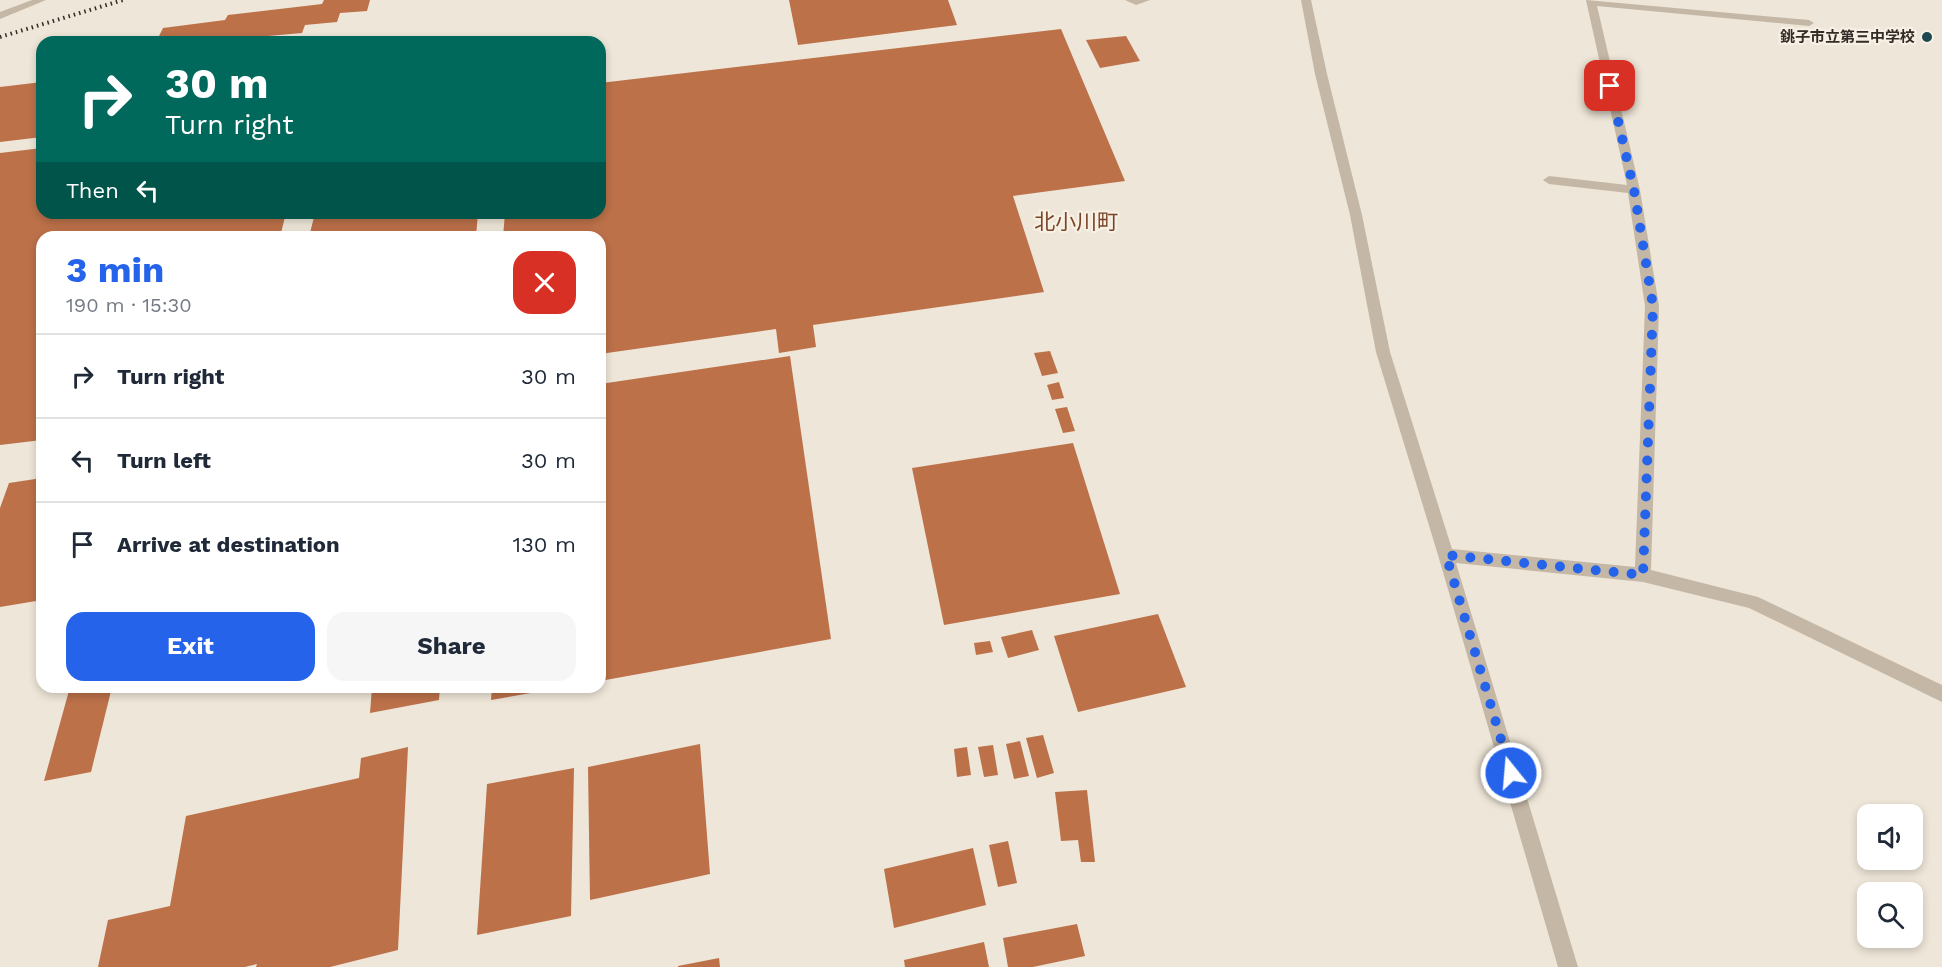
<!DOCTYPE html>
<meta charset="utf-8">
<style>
:root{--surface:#fff;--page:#f6f6f7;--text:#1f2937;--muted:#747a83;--line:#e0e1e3;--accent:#2563eb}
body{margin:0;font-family:"Work Sans","Noto Sans JP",sans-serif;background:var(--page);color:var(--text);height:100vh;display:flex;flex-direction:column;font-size:22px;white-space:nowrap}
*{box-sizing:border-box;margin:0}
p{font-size:20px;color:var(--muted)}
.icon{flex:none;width:33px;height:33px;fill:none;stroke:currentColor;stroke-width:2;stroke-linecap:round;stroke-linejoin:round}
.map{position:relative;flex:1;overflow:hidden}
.details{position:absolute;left:36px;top:231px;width:570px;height:462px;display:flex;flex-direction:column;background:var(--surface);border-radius:18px;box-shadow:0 3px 9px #0003}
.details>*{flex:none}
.guide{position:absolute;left:36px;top:36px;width:570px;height:183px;border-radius:18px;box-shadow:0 3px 9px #0003;background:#00695c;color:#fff;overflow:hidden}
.fabs{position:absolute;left:1857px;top:804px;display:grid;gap:12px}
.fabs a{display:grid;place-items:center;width:66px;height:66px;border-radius:12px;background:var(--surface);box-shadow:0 3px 9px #0003;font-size:30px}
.pin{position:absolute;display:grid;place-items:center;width:51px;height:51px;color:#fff;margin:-26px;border-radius:12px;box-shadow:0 3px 9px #0006}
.me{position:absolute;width:66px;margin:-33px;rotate:343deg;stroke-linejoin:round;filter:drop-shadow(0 0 4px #0008)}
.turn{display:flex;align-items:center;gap:21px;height:126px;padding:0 30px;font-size:27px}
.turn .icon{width:78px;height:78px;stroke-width:2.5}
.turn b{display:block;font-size:42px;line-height:51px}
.then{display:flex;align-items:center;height:57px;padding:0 30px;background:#0003;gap:12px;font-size:22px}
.round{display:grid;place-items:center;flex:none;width:63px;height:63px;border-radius:18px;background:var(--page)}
.summary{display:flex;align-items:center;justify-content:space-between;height:102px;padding:0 30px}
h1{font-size:36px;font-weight:700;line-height:45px;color:var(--accent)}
.button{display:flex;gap:12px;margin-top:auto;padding:12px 30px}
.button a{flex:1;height:69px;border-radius:18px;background:var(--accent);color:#fff;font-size:24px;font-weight:700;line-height:69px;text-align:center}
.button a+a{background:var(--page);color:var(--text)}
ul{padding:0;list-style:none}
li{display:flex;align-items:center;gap:18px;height:84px;padding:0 30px;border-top:2px solid var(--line)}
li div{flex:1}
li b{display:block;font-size:22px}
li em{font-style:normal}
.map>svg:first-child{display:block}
</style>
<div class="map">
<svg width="1942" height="967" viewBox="0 0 1942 967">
<rect width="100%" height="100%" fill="#eee6d8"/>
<g fill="#bc7149">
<polygon points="324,0 370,0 367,11 340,13 337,22 305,25 302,33 202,42 156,42 163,28 225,20 228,15 322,4"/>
<polygon points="789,0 948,0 957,25 798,45"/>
<polygon points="1061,29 1125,181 1013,196 1044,292 813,325 816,347 779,353 776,329 600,354 600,237 503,237 505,213 600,213 600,83"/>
<polygon points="1126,36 1140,61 1100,68 1086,40"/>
<polygon points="42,82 42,137 0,142 0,87"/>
<polygon points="42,148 42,213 286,213 280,237 42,237 42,440 0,445 0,153"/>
<polygon points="315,213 478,213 476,237 309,237"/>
<polygon points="1050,351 1058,373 1042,376 1034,353"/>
<polygon points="790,356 831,639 600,681 600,384"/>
<polygon points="1059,382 1064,398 1052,400 1047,385"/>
<polygon points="1067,407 1075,431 1063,433 1055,409"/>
<polygon points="1073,443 1120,594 944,625 912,468"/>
<polygon points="42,478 42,600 0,607 0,508 9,483"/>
<polygon points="1158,614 1186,687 1078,712 1054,636"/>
<polygon points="1032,630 1039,650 1008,658 1001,637"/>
<polygon points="990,641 993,652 976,655 974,643"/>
<polygon points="70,687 112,687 91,772 44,781"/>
<polygon points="372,687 440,687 439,700 370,713"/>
<polygon points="492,687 559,687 559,688 491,700"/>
<polygon points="1043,735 1054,773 1037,778 1026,738"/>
<polygon points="1020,741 1029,776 1014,779 1006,744"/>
<polygon points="700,744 710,874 590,900 588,767"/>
<polygon points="993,745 998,775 984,777 978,747"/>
<polygon points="408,747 398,950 330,967 256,967 257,964 245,967 98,967 108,920 170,906 186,816 359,778 361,758"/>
<polygon points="967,747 971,775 957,777 954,749"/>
<polygon points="574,768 571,916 477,935 487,784"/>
<polygon points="1087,790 1095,862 1081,862 1078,840 1061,841 1055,792"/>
<polygon points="1008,841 1017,883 998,887 989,845"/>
<polygon points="973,848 986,905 894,928 884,869"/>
<polygon points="1077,924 1085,956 1033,967 1008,967 1003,938"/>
<polygon points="984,942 989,967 905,967 904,960"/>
<polygon points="719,958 720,967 678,967 678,966"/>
</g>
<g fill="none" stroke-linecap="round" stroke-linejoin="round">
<g fill="#c5b7a5" fill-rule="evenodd">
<polygon points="32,0 46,0 0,19 0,12"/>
<polygon points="1125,0 1150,0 1136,5"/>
<polygon points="1301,0 1311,0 1327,74 1362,215 1390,352 1452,549 1635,567 1645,306 1628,193 1549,184 1543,180 1549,176 1627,185 1586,0 1809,20 1814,23 1809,26 1597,6 1640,190 1659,306 1651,570 1758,597 1942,685 1942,702 1749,608 1643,582 1456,563 1578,967 1558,967 1438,555 1376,352 1350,215 1315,74"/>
</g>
<polyline stroke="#322b26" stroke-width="4" stroke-dasharray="1.5 4" stroke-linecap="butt" points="0,37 123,0"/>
</g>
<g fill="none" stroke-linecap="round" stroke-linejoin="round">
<polyline stroke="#2563eb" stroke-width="10" stroke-dasharray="0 18" points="1511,773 1446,555 1643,575 1653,306 1634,190 1610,86"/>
</g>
<circle fill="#1f474f" stroke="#f7f0e4" stroke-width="2" cx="1927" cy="37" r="6"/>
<g text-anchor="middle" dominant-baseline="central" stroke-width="4.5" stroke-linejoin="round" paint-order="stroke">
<g font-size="15" font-weight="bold" fill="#322b26" stroke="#f7f0e4" text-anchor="end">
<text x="1915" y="37">銚子市立第三中学校</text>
</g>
<g font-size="21" fill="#7a4326" stroke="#f7f0e4">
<text x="1076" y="221">北小川町</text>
</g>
</g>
</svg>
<div class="fabs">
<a><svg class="icon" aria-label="sound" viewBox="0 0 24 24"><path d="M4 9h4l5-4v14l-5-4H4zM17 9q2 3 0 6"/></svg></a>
<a><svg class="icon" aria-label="search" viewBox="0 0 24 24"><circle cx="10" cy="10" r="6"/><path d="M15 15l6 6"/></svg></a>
</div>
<div class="pin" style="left:1610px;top:86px;background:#d93025"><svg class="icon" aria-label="arrive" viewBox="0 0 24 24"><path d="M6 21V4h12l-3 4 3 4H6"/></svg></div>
<svg class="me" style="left:1511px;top:773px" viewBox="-20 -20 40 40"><circle r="17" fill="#2563eb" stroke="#fff" stroke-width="3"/><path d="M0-11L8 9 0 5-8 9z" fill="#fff"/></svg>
<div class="guide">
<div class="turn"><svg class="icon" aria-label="right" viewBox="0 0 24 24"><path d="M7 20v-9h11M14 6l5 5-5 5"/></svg><div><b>30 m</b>Turn right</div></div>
<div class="then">Then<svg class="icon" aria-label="left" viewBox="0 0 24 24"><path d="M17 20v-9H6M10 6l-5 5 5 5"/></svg></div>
</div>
<section class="details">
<div class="summary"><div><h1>3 min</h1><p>190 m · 15:30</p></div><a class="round" style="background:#d93025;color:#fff"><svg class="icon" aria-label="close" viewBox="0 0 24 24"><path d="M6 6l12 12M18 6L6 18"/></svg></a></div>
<ul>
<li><svg class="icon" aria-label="right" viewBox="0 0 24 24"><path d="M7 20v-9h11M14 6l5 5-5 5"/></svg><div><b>Turn right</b></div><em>30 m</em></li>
<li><svg class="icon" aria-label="left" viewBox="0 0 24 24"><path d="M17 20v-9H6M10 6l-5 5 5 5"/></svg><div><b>Turn left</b></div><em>30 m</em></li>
<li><svg class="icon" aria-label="arrive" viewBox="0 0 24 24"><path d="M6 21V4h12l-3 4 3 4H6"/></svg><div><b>Arrive at destination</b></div><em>130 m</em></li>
</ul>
<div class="button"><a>Exit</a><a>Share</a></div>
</section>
</div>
